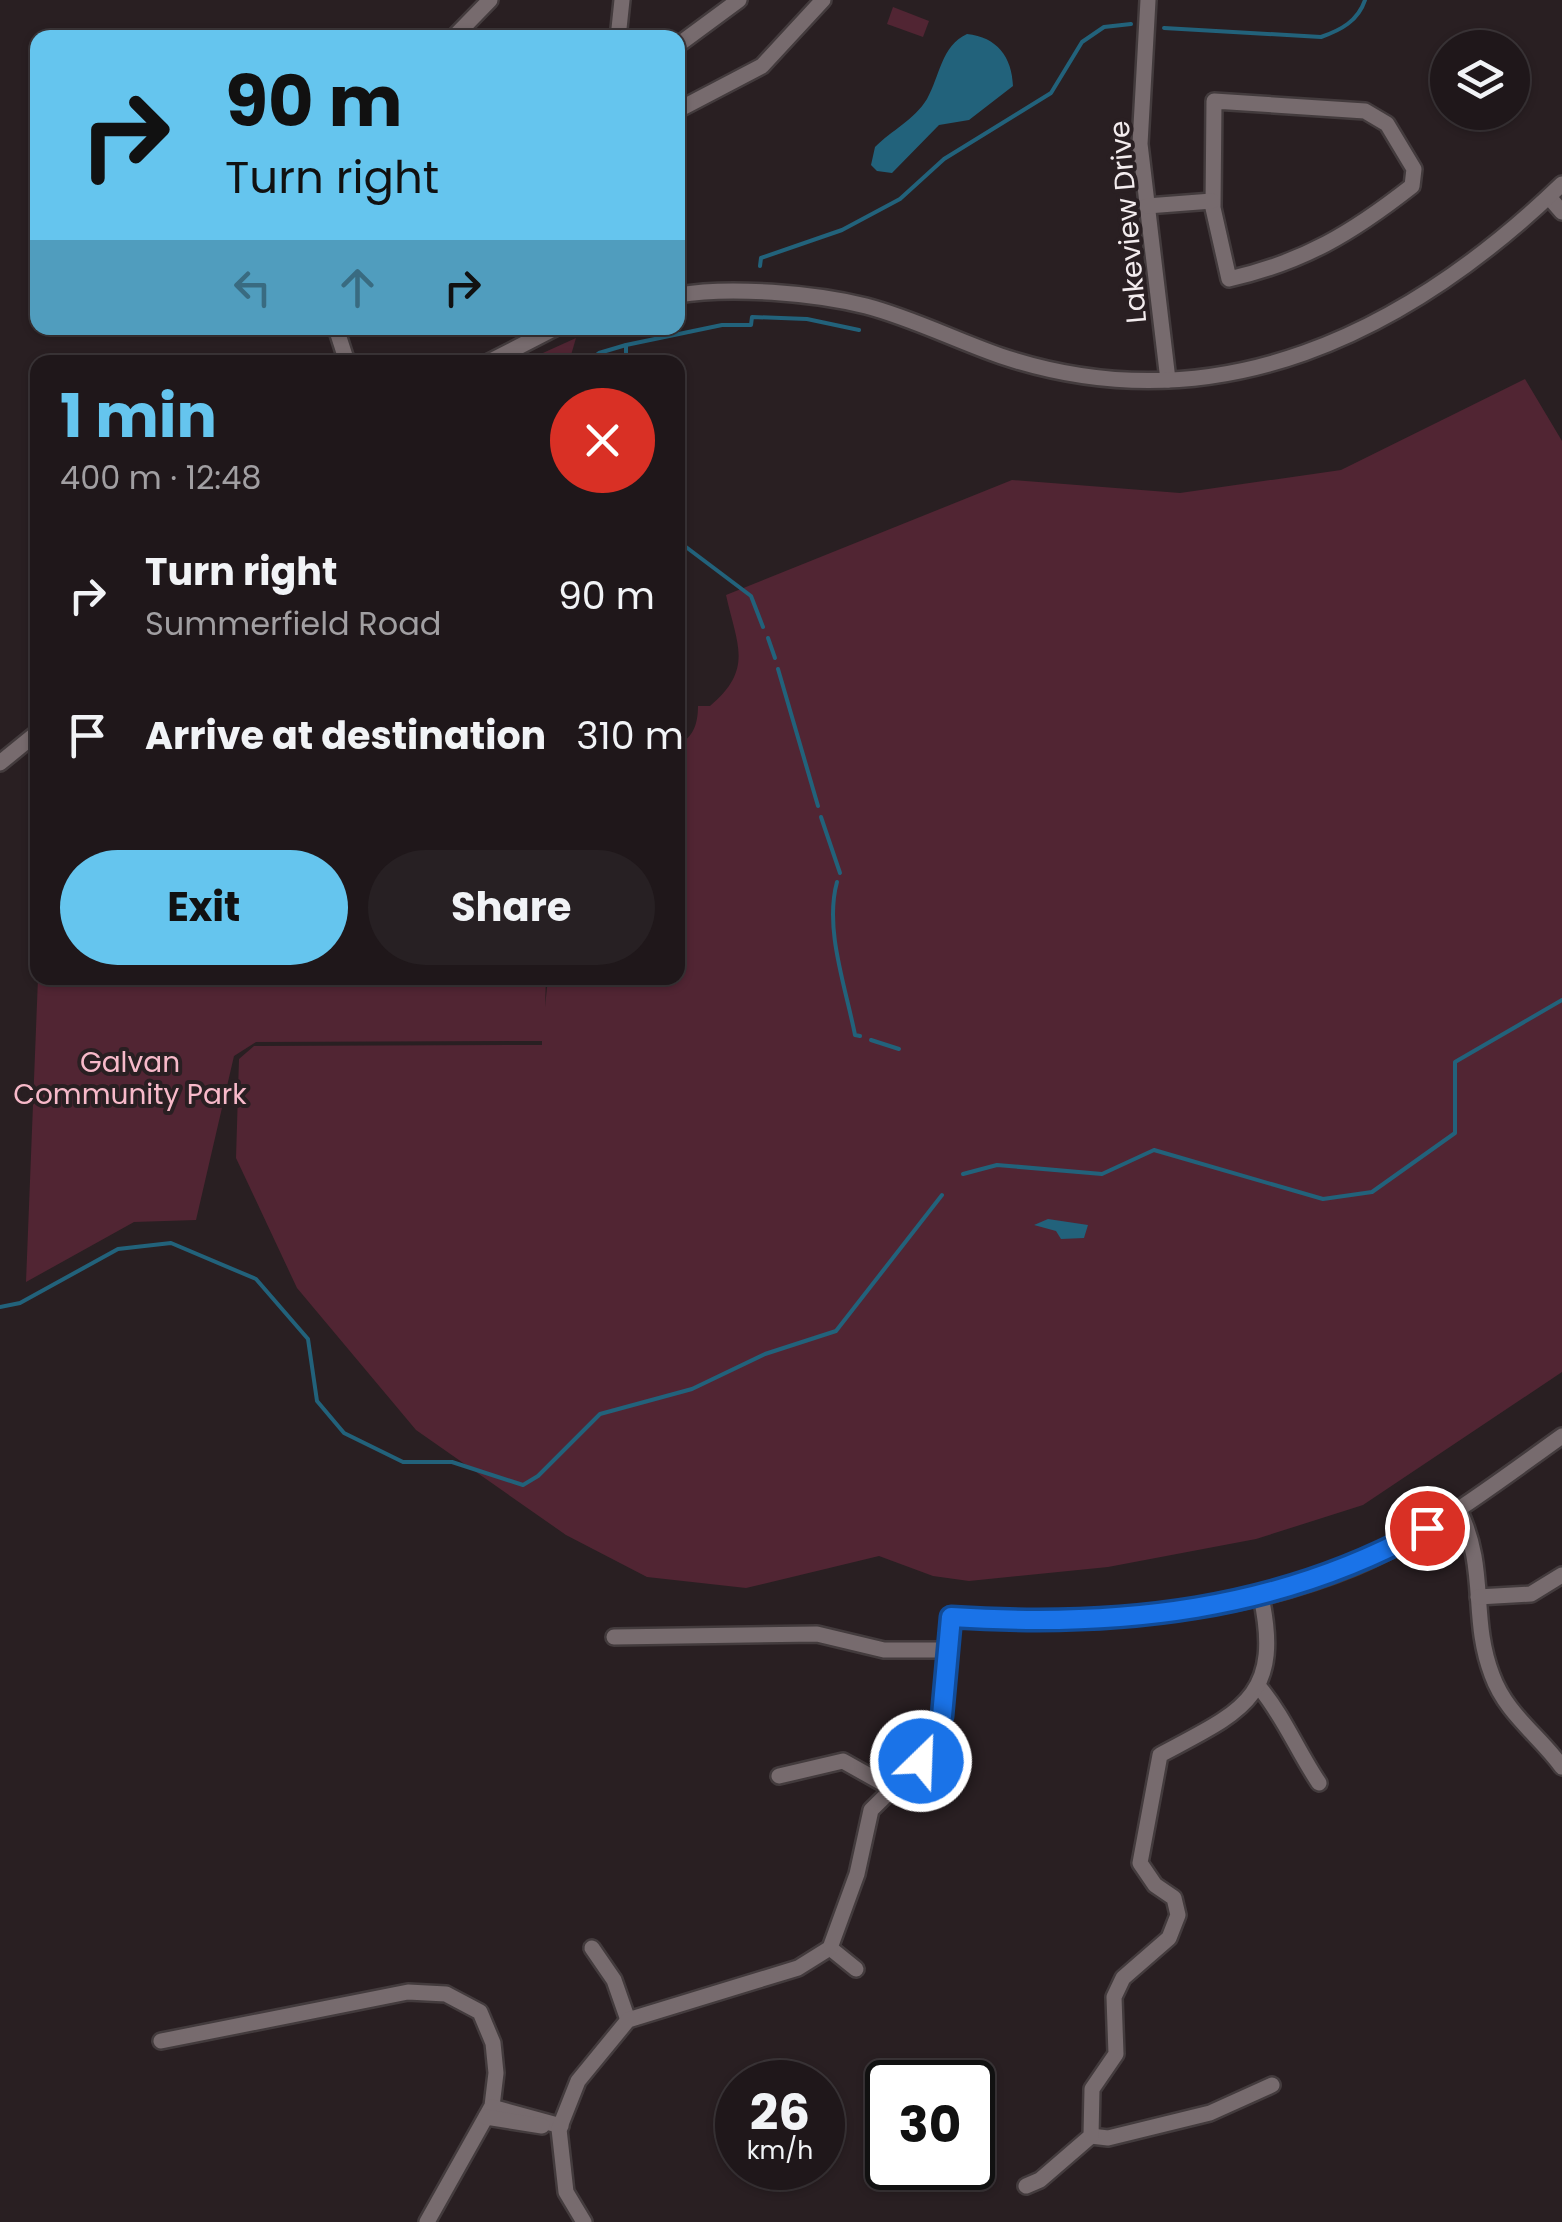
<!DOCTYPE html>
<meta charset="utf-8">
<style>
:root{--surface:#1f171a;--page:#272023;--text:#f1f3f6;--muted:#a19fa2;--line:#3c3639;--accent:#65c5ee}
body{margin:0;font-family:Poppins,sans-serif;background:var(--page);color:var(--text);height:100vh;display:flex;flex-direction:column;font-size:38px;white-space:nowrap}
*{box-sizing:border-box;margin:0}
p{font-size:32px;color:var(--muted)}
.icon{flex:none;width:55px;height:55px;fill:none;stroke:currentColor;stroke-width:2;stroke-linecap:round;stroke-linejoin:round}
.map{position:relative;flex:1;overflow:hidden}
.panel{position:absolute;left:30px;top:355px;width:655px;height:630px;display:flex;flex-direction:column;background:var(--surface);border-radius:20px;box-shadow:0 2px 8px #0004,0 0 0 2px var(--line)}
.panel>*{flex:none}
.guide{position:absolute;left:30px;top:30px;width:655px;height:305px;border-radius:20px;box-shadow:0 2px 8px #0004,0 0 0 2px var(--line);background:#65c5ee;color:#111;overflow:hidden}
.controls{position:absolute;left:1430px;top:30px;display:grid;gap:20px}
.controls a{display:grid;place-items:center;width:100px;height:100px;border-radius:50%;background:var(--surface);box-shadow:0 2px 8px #0004,0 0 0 2px var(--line);font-size:50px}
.speed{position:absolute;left:715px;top:2060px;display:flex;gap:20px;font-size:50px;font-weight:700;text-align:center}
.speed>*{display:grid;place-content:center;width:130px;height:130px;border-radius:50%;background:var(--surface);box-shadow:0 2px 8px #0004,0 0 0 2px var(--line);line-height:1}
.speed small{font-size:25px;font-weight:400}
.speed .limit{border:5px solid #111;border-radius:15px;background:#fff;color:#111}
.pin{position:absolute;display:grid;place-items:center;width:85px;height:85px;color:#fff;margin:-42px;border:5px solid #fff;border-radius:50%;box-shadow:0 2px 10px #0007}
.me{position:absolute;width:110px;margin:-55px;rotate:24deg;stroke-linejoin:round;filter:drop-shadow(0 0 8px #0008)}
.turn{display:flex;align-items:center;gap:35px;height:210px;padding:0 30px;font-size:45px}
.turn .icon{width:130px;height:130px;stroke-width:2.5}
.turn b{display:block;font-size:70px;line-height:85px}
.lanes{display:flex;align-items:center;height:95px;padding:0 30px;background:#0003;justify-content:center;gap:50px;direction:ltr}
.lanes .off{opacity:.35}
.round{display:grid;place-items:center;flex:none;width:105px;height:105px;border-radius:52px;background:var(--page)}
.headline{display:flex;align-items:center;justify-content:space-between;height:170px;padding:0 30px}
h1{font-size:60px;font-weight:700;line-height:75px;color:var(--accent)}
.button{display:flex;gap:20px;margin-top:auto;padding:20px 30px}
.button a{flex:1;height:115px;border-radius:60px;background:var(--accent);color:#111;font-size:40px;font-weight:700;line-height:115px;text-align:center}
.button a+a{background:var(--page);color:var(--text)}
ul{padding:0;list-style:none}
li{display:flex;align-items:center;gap:30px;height:140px;padding:0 30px}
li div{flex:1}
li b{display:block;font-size:38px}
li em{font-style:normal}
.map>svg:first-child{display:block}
</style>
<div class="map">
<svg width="1562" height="2222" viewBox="0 0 1562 2222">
<rect width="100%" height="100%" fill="#291f22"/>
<g fill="#512533">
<polygon points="893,7 929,21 923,37 887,24"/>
<polygon points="576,338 569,362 523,362"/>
<path d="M1525,379L1562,441V1372L1363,1505L1256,1539L1108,1567L969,1581L933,1576L879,1556L746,1588L647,1577L566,1535L416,1430L297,1288L236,1158L239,1059L254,1046L542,1045V1041L256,1042L234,1056L196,1220L134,1222L26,1282L38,978H546L545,1007L548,978H678V744C694,738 698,722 698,706H710C754,669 737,645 726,595L1012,480L1180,493L1341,470Z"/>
</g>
<g fill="#22627b">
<path d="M967,34C997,37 1012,57 1013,86L969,120L939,125L892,173L877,171L871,165L875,147C892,130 914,120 927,99C940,76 941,46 967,34Z"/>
<polygon points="1048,1219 1088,1225 1084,1238 1061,1239 1056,1231 1034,1225"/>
</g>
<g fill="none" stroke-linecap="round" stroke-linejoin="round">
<g stroke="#22627b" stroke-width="4">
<path d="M1164,28L1321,37C1341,30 1358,21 1365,0"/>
<polyline points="760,266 761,258 842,230 900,199 944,159 1051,93 1082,42 1104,27 1131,24"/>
<polyline points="587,362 599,353 626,345"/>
<polyline points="626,362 626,345 722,325 751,325 752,317 807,319 859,330"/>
<polyline points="678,541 751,596 763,627"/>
<polyline points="768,638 775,658"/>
<polyline points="778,669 818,806"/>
<polyline points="821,817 840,873"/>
<path d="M837,882C824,929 846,988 855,1035L860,1036"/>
<polyline points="871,1040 899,1049"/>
<polyline points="963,1174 997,1165 1102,1174 1154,1150 1323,1199 1372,1192 1455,1133 1455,1062 1562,1000"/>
<polyline points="0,1307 20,1303 118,1249 171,1243 256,1279 308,1339 317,1401 344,1433 403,1462 452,1462 523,1485 538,1476 600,1414 692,1389 765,1354 836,1331 942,1195"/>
</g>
<g stroke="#433b3d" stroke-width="20">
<g id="minor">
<polyline points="1148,0 1140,144 1168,380"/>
<polyline points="453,38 490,0"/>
<polyline points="618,38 622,0"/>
<polyline points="678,45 739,0"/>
<path d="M1214,101L1365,111L1387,124L1414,169L1412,186C1352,233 1304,262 1229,279L1213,208Z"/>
<polyline points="678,110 762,66 823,0"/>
<polyline points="1549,197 1562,212"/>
<polyline points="1147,206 1212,201"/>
<path d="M678,295C730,286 814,293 866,306C912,318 955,340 1001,356C1217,428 1407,333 1562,184"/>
<polyline points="336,328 347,362"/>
<polyline points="489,362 555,328"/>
<polyline points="0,763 38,732"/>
<path d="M1459,1510C1488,1569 1470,1618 1492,1675C1506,1714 1539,1735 1562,1767"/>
<polyline points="1478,1597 1531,1594 1562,1575"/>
<polyline points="614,1637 817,1634 884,1650 948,1650"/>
<path d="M1260,1688C1284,1717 1298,1752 1319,1783"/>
<polyline points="779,1776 843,1761 893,1789"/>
<polyline points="592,1948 614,1980 628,2020"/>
<polyline points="830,1948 856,1969"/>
<polyline points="161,2041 408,1992 446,1994 480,2012 493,2043 496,2073 492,2106 427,2222"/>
<polyline points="492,2107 561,2126"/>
<polyline points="486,2117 542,2126"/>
<polyline points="1091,2136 1108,2138 1210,2113 1272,2085"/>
<path d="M1026,2186L1040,2180L1091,2136L1092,2089L1116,2054L1114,1997L1123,1978L1169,1938L1178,1915L1174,1898L1155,1885L1140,1863L1160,1755C1240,1712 1283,1698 1261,1597"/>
<path d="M584,2222L566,2192L559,2129L578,2081L628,2020L798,1968L830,1948L857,1874L871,1810L921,1761L941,1716L951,1617C1087,1626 1228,1619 1356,1566C1431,1534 1496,1483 1562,1436"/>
</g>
</g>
<use href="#minor" stroke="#776b6e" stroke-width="15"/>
</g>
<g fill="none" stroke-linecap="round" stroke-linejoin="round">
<g stroke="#114b97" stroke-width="25">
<path id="route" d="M921,1761L942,1716L951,1617C1118,1628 1279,1611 1427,1528"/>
</g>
<use href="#route" stroke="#1a73e8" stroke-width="18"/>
</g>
<g text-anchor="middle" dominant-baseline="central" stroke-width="8" stroke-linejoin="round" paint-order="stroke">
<g font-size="28" fill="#f3ecee" stroke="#291f22">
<text transform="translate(1128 222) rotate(-95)">Lakeview Drive</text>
</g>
<g font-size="28" fill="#f7b9c9" stroke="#291f22">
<text x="130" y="1062">Galvan<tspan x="130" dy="32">Community Park</tspan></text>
</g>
</g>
</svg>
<div class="controls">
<a><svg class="icon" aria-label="layers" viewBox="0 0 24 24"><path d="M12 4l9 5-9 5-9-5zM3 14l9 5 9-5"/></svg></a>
</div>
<div class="speed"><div>26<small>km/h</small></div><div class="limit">30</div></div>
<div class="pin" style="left:1427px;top:1528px;background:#d93025"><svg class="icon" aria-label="arrive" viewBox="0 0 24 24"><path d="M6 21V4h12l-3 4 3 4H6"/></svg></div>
<svg class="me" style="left:921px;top:1761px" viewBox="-20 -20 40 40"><circle r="17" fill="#1a73e8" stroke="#fff" stroke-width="3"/><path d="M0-11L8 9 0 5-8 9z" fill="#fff"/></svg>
<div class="guide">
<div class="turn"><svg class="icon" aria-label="right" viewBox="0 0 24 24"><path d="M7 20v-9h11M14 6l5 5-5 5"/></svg><div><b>90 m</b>Turn right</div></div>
<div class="lanes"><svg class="icon off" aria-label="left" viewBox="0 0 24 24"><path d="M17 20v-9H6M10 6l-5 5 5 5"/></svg><svg class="icon off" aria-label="ahead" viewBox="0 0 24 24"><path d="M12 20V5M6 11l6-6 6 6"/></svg><svg class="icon" aria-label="right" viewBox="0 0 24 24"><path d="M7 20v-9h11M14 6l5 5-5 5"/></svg></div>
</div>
<section class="panel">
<div class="headline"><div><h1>1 min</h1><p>400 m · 12:48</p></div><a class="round" style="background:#d93025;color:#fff"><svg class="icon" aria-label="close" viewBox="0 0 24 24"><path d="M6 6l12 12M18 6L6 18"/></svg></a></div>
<ul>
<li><svg class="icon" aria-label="right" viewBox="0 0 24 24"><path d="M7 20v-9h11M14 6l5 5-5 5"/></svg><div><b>Turn right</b><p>Summerfield Road</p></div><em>90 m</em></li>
<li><svg class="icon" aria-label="arrive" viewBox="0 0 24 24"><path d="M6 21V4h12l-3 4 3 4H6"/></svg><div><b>Arrive at destination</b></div><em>310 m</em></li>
</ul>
<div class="button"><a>Exit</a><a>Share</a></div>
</section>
</div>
